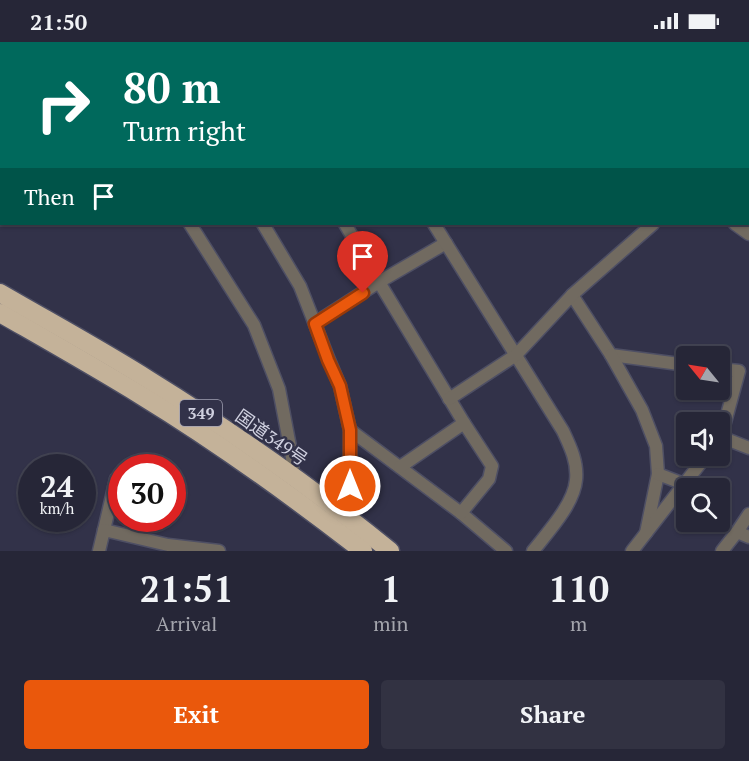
<!DOCTYPE html>
<meta charset="utf-8">
<style>
:root{--surface:#262637;--page:#323242;--text:#f1f3f6;--muted:#a4a5ad;--line:#424352;--accent:#ea580c}
body{margin:0;font-family:"PT Serif","Noto Sans JP",serif;background:var(--page);color:var(--text);height:100vh;display:flex;flex-direction:column;font-size:22px;white-space:nowrap}
*{box-sizing:border-box;margin:0}
p{font-size:20px;color:var(--muted)}
.icon{flex:none;width:33px;height:33px;fill:none;stroke:currentColor;stroke-width:2;stroke-linecap:round;stroke-linejoin:round}
.map{position:relative;height:509px;overflow:hidden}
.drawer{display:flex;flex-direction:column;background:var(--surface);flex:1}
.drawer>*{flex:none}
.hud{position:absolute;left:0px;top:0px;width:750px;height:183px;box-shadow:0 2px 4px #0004,0 0 0 2px var(--line);background:#00695c;color:#fff;overflow:hidden}
.needle{width:39px;rotate:300deg}
.tools{position:absolute;left:676px;top:304px;display:grid;gap:12px}
.tools a{display:grid;place-items:center;width:54px;height:54px;border-radius:6px;background:var(--surface);box-shadow:0 2px 4px #0004,0 0 0 2px var(--line);font-size:30px}
.speed{position:absolute;left:18px;top:412px;display:flex;gap:12px;font-size:30px;font-weight:700;text-align:center}
.speed>*{display:grid;place-content:center;width:78px;height:78px;border-radius:50%;background:var(--surface);box-shadow:0 2px 4px #0004,0 0 0 2px var(--line);line-height:1}
.speed small{font-size:15px;font-weight:400}
.speed .limit{border:9px solid #d22;background:#fff;color:#111}
.pin{position:absolute;display:grid;place-items:center;width:51px;height:51px;color:#fff;margin:-62px -26px;border-radius:50% 50% 50% 0;rotate:-45deg;box-shadow:0 0 6px #0007}
.pin .icon{rotate:45deg}
.me{position:absolute;width:66px;margin:-33px;rotate:0deg;stroke-linejoin:round;filter:drop-shadow(0 0 4px #0008)}
.turn{display:flex;align-items:center;gap:21px;height:126px;padding:0 24px;font-size:27px}
.turn .icon{width:78px;height:78px;stroke-width:2.5}
.turn b{display:block;font-size:42px;line-height:51px}
.then{display:flex;align-items:center;height:57px;padding:0 24px;background:#0003;gap:12px;font-size:22px}
.eta{display:flex;justify-content:space-evenly;align-items:center;height:102px;text-align:center}
.eta b{font-size:36px;font-weight:600;line-height:42px}
.cta{display:flex;gap:12px;margin-top:auto;padding:12px 24px}
.cta a{flex:1;height:69px;border-radius:6px;background:var(--accent);color:#fff;font-size:24px;font-weight:600;line-height:69px;text-align:center}
.cta a+a{background:var(--page);color:var(--text)}
.status{display:flex;justify-content:space-between;align-items:center;height:42px;padding:0 30px;background:var(--surface);direction:ltr}
.status svg{height:16px;fill:currentColor}
.map>svg:first-child{display:block}
</style>
<div class="status"><b>21:50</b><svg viewBox="0 0 49 12"><path d="M0 12V9h3v3zM5 12V6h3v6zM10 12V3h3v9zM15 12V0h3v12zM26 1h20v11H26zM47 4h2v5h-2z"/></svg></div>
<div class="map">
<svg width="749" height="509" viewBox="0 0 749 509">
<rect width="100%" height="100%" fill="#323249"/>
<g fill="none" stroke-linecap="round" stroke-linejoin="round">
<g stroke="#4e4f64" stroke-width="15">
<g id="street">
<polyline points="131,0 132,2"/>
<polyline points="204,0 204,2"/>
<polyline points="553,0 554,2"/>
<polyline points="19,2 20,0"/>
<polyline points="0,55 2,50"/>
<polyline points="0,127 2,127"/>
<polyline points="748,146 749,145"/>
<polyline points="190,182 254,283 279,347 292,415 293,435"/>
<polyline points="263,182 300,244 329,318 340,344 350,388 350,463 346,473"/>
<polyline points="345,182 379,240 446,201"/>
<path d="M434,182L563,389C570,404 578,420 576,438C574,462 548,490 533,509"/>
<polyline points="735,182 749,192"/>
<polyline points="572,253 611,313 687,323"/>
<polyline points="315,281 379,240 464,381"/>
<polyline points="611,313 642,368 656,404 658,432 646,491"/>
<polyline points="720,327 739,329 721,395 749,406"/>
<polyline points="449,357 516,313 572,253 653,182"/>
<polyline points="350,388 461,471 506,509"/>
<polyline points="400,425 464,381 492,424 489,437 461,471"/>
<polyline points="658,432 684,442"/>
<polyline points="104,488 116,437"/>
<polyline points="737,490 749,495"/>
<polyline points="99,509 104,488 168,503 219,509"/>
<polyline points="632,509 706,414"/>
<polyline points="722,509 737,490 749,472"/>
</g>
</g>
<g stroke="#4e4f64" stroke-width="21">
<g id="highway">
<path d="M0,251C50,280 100,307 149,338C233,390 314,447 390,509"/>
<path d="M0,271C47,298 95,325 142,354C219,401 292,454 363,509"/>
</g>
</g>
<use href="#street" stroke="#716a60" stroke-width="12"/>
<use href="#highway" stroke="#c4b299" stroke-width="18"/>
</g>
<g fill="none" stroke-linecap="round" stroke-linejoin="round">
<g stroke="#983908" stroke-width="15">
<polyline id="route" points="350,444 350,388 340,344 328,318 315,282 363,251"/>
</g>
<use href="#route" stroke="#ea580c" stroke-width="10"/>
</g>
<g text-anchor="middle" dominant-baseline="central" stroke-width="5" stroke-linejoin="round" paint-order="stroke">
<rect fill="#323249" stroke="#a1a1b3" stroke-width="1.5" x="180" y="358" width="42" height="26" rx="4.5"/>
<g font-size="16" font-weight="bold" fill="#d0d1e0">
<text x="201" y="371">349</text>
</g>
<g font-size="18" fill="#d0d1e0" stroke="#323249">
<text transform="translate(272 395) rotate(35)">国道349号</text>
</g>
</g>
</svg>
<div class="tools">
<a><svg class="needle" viewBox="-14 -14 28 28"><path d="M0-13l5 13h-10z" fill="#e53935"/><path d="M0 13l5-13h-10z" fill="#a4a5ad"/></svg></a>
<a><svg class="icon" aria-label="sound" viewBox="0 0 24 24"><path d="M4 9h4l5-4v14l-5-4H4zM17 9q2 3 0 6"/></svg></a>
<a><svg class="icon" aria-label="search" viewBox="0 0 24 24"><circle cx="10" cy="10" r="6"/><path d="M15 15l6 6"/></svg></a>
</div>
<div class="speed"><div>24<small>km/h</small></div><div class="limit">30</div></div>
<div class="pin" style="left:363px;top:251px;background:#d93025"><svg class="icon" aria-label="arrive" viewBox="0 0 24 24"><path d="M6 21V4h12l-3 4 3 4H6"/></svg></div>
<svg class="me" style="left:350px;top:444px" viewBox="-20 -20 40 40"><circle r="17" fill="#ea580c" stroke="#fff" stroke-width="3"/><path d="M0-11L8 9 0 5-8 9z" fill="#fff"/></svg>
<div class="hud">
<div class="turn"><svg class="icon" aria-label="right" viewBox="0 0 24 24"><path d="M7 20v-9h11M14 6l5 5-5 5"/></svg><div><b>80 m</b>Turn right</div></div>
<div class="then">Then<svg class="icon" aria-label="arrive" viewBox="0 0 24 24"><path d="M6 21V4h12l-3 4 3 4H6"/></svg></div>
</div>
</div>
<section class="drawer">
<div class="eta">
<div><b>21:51</b><p>Arrival</p></div>
<div><b>1</b><p>min</p></div>
<div><b>110</b><p>m</p></div>
</div>
<div class="cta"><a>Exit</a><a>Share</a></div>
</section>
